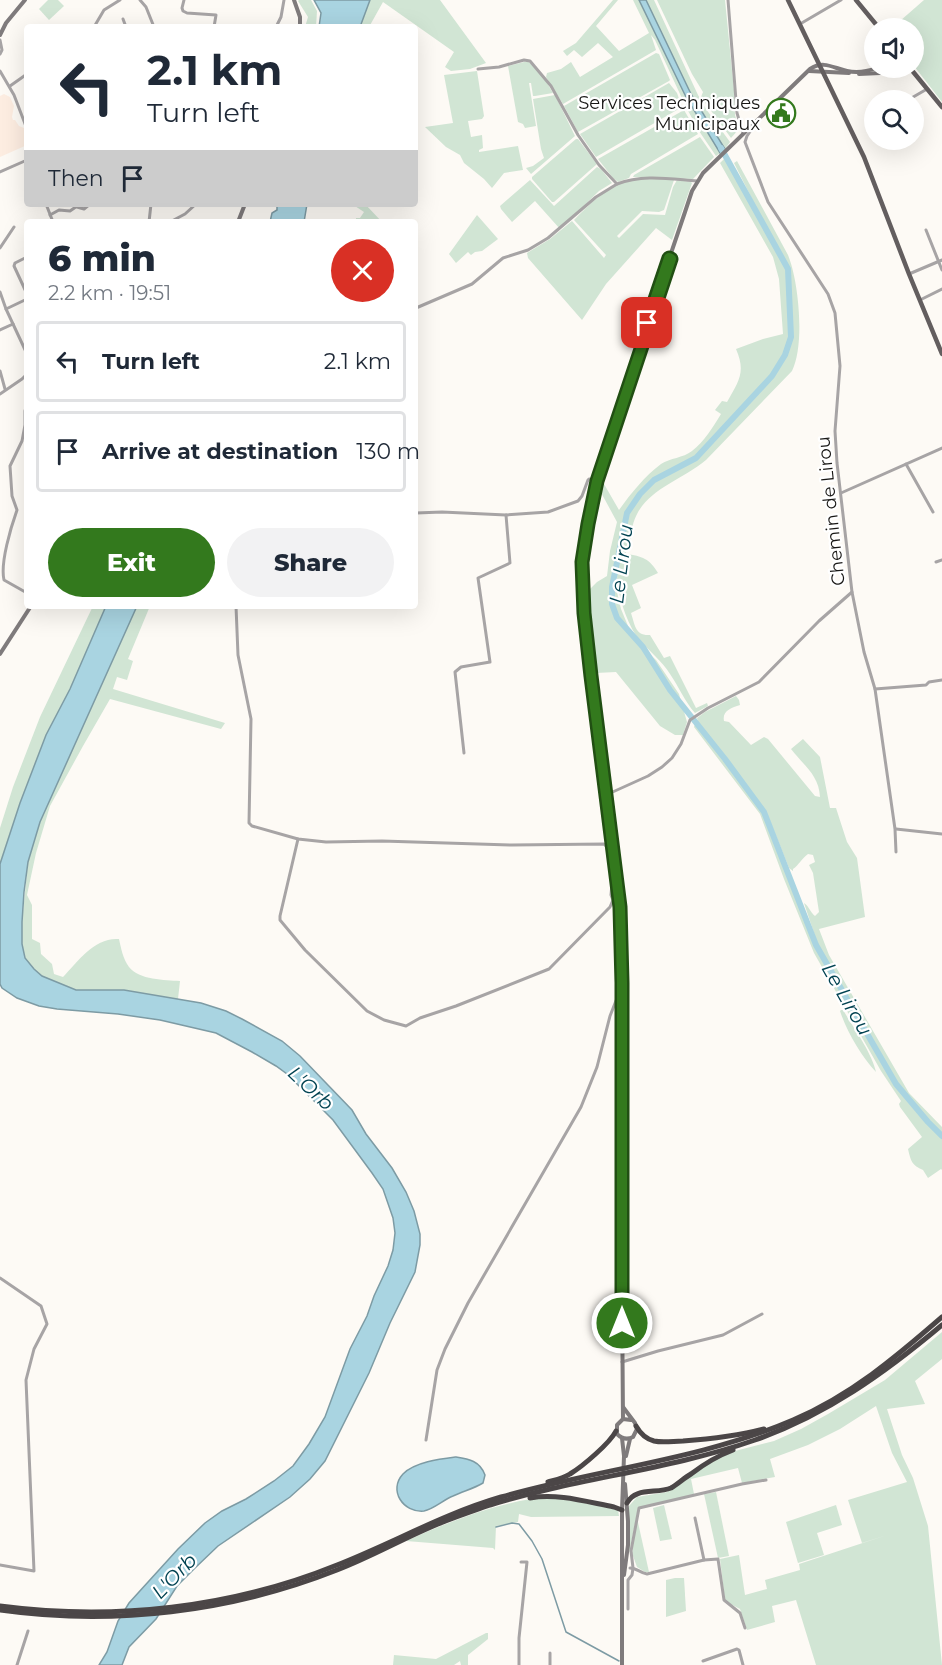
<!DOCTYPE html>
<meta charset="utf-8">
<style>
:root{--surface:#fff;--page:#f2f2f3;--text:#1f2937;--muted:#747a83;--line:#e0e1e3;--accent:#33791d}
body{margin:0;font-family:Montserrat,sans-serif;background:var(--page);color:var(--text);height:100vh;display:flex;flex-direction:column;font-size:22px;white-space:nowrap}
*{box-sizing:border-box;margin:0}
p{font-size:20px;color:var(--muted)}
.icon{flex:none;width:33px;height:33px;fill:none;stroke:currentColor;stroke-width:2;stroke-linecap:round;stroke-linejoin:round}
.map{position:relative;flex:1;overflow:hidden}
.side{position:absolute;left:24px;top:219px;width:394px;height:390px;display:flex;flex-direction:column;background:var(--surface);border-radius:6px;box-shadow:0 6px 24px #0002}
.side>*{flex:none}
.top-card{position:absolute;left:24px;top:24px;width:394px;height:183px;border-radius:6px;box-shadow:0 6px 24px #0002;background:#fff;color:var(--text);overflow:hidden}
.tools{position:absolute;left:864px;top:18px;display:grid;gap:12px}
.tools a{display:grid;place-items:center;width:60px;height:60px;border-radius:50%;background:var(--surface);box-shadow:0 6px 24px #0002;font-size:30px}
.pin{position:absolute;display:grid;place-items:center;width:51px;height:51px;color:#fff;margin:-26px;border-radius:12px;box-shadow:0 3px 9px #0006}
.me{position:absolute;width:66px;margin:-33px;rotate:0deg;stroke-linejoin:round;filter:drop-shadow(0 0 4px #0008)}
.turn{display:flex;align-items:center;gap:21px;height:126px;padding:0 24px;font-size:27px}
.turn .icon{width:78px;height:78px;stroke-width:2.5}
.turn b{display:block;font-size:42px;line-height:51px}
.then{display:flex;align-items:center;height:57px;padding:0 24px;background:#0003;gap:12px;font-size:22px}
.round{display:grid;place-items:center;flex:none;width:63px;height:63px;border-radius:32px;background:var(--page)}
.summary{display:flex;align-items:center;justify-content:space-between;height:102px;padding:0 24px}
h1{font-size:36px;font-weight:800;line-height:45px}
.cta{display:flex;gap:12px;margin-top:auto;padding:12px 24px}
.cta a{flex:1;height:69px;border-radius:36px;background:var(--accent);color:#fff;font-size:24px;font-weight:800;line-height:69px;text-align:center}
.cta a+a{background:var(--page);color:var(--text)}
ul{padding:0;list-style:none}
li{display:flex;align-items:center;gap:18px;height:81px;margin:0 12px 9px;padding:0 12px;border:3px solid var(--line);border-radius:6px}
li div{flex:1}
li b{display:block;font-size:22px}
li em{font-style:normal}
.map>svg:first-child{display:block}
</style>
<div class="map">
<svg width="942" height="1665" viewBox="0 0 942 1665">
<rect width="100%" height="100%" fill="#fdfaf5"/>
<polygon fill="#fdede1" points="4,94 10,97 14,106 12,117 13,120 15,120 19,126 24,128 27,145 0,157 0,96"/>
<g fill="#d1e5d4">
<polygon points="48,0 58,0 64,6 49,20 39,9"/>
<polygon points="299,0 311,0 317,11 316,27 305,27 308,17 298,1"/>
<polygon points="370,0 440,0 486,63 470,69 451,71 445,67 454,52 383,2 369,27 360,27"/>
<polygon points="613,0 618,0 596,26 619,51 649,33 633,0 639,0 686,97 720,153 716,156 699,131 686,107 655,40 651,35 656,50 563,104 546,77 547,73 561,69 571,62 580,77 613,57 598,43 582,57 574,50 567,56 563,51 576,43"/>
<polygon points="646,0 654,0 698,95 706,109 730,142 725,149 691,94"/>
<polygon points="657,0 725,0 734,90 735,115 739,129 731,138 701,97 703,92 692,74"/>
<polygon points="924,0 942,0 942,102 914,66 914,28 892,28"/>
<polygon points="656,53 659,54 670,80 669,81 578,132 564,106"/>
<polygon points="528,61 543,76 553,93 535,96 533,96 531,83 529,83 536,126 525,128 523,124 518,122 508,66"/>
<polygon points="477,71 484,116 482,119 468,121 471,137 482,135 483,148 479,150 479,152 518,146 523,170 504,173 492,188 484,179 464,163 460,155 446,147 425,127 453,123 444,75"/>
<polygon points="669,83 677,93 682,107 596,157 580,134"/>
<polygon points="555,95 575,136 531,174 526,168 533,166 544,158 541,149 533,99"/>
<polygon points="684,110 698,134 631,174 629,178 618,182 613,178 598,159"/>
<polygon points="700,137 714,157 693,179 633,177 634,175"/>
<polygon points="576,139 578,139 597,164 554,202 552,202 532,179 532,177"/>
<path d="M725,158L753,206L755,205L734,163L737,161L788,255C799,282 805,345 792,371L706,460C673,487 628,493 631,547L626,549V554C642,556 650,559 658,573L632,585L641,608L631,613C635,625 635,636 650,635L664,658L670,656L696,708L707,703L708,706L695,713C685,702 679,687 670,674C662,661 649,651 639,639C627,625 617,593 617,574L626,516L625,515L614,571L616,588L621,609L633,638L656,660L679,694L687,722L683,735H675L660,726L616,672L596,673L587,592L597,582L607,576L610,551L617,522L598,487L601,482L604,484L619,510C631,493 645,476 661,464C670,458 683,458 692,451C704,442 713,427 721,414L715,410L722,401L727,402C739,381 746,372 736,349L763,339L783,334L779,279L773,257L720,163Z"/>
<polygon points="597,167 601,169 612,183 599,191 560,229 535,201 512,222 501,209 500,206 530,180 554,206"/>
<path d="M660,179L674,180L664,210L659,212L642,211L617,236L619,238L643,214L665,215L673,187L677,180L691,182L692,183L672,240L656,228L606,284L582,320L528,258L527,253L550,239L572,221L604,258L606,255L574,220C590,204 609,184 632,180C641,179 651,179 660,179Z"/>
<polygon points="346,204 365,204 382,222 356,222 356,218 360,218 364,212 352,204"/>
<polygon points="477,215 498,239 482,251 475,252 471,255 468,252 456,263 449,254"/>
<polygon points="93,606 106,606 70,689 46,735 20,803 0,864 0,828 13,787 40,717"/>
<path d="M137,606H150L128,659L133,661L127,680L117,677L113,689L225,723L221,729L110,699L83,746L50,806L36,853L27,895L32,905V939L40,943L41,954L52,964L54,974L63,977C78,961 95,937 119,939C121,948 123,959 129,967C139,980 165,980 180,981L178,999L124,990H76L42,976L34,969L25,958L22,944V922L28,862L40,822Z"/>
<path d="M736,696L739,700L740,705C731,708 722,711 724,721L729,722L751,745L764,737L768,739L815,796L820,797C819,775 804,766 791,749L803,739L820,757L830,808H836L847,842L857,858L865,917L819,929L829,955L909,1093L942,1127V1133L929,1121L894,1078L818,945L804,903C809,906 810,912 815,916L819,912L813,873L809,865L815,862L813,855L808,854C801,859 799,865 793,869V871L789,868L766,811L698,722L697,718L705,712Z"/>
<path d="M695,724L724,760L763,813L799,897L817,947L892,1080L928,1124L942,1138V1170L941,1169L928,1178L923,1170C912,1165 911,1162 908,1149L922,1137L900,1107L899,1104L901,1101L881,1071L814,953L784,879L760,814L694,727Z"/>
<path d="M841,1010H843C853,1027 872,1053 876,1072C861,1056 847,1032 840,1011Z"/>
<polygon points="942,1332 942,1359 915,1381 925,1404 887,1409 902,1455 913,1478 928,1526 942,1665 816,1665 796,1600 772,1606 775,1622 747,1630 740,1609 725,1601 720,1559 739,1555 745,1595 767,1589 765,1580 800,1570 799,1564 887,1535 862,1543 848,1500 907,1482 892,1453 876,1406 840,1429 808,1445 770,1459 775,1477 742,1483 738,1468 691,1479 694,1494 638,1509 629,1553 629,1506 637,1497 667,1492 713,1460 735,1451 774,1441 801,1429 828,1414 885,1380"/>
<polygon points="716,1492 729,1556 718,1558 704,1494"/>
<path d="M563,1498L618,1510L619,1516L531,1517L519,1514L518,1522L496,1526L495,1550L493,1548L406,1541C446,1523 488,1506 531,1499C541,1497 553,1498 563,1498Z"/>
<polygon points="664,1505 672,1539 660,1541 653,1508"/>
<polygon points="836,1505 842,1525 817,1533 824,1555 798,1563 786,1522"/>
<polygon points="637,1518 649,1572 645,1572 637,1567 632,1553"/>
<polygon points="675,1578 684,1578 686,1611 666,1617 666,1580"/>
<polygon points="486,1633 488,1633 488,1639 468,1655 468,1665 461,1665 460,1661 454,1665 393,1665 394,1655 436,1659"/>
</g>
<g fill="#a9d4e1" stroke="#7d9ba4" stroke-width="1.5">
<polygon points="314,0 370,0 360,27 319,27 321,13"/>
<polygon points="639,0 646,0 691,94 725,149 720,153 686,97"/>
<polygon points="277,204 307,204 304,222 270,222 272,213 277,210"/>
<polygon points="106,606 137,606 40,822 28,862 24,892 22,922 22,944 25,958 34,969 42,976 76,990 124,990 201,1003 226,1011 242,1019 282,1041 300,1056 352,1110 366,1134 392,1168 406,1192 414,1211 420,1234 420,1245 415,1272 390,1323 369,1373 325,1461 310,1479 290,1497 218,1546 195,1568 177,1586 156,1619 129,1647 122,1665 99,1665 107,1652 118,1621 129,1603 178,1549 205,1523 222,1511 246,1499 274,1481 293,1466 309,1444 325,1417 350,1349 367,1316 374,1296 388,1266 393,1250 395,1233 393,1218 383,1189 372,1173 333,1120 287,1074 276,1066 252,1052 216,1033 160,1020 118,1014 57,1009 39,1006 17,998 2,988 0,984 0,864 20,803 46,735 70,689"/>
<path d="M456,1457C469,1459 480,1461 485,1475L483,1483C473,1489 463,1491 453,1496C443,1500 434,1509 424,1511C403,1513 388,1490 403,1474C415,1462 440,1459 456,1457Z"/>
</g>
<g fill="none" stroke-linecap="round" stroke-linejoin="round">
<polyline stroke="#7d9ba4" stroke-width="1.5" points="496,1527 512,1523 519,1524 532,1541 542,1559 566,1632 619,1661"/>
<polyline stroke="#a9d4e1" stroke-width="6" points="721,148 788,269 791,337 785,355 772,376 696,458 654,480 640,494 627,513 612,587 612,604 617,618 643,647 670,690 725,759 764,812 816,945 896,1084 928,1122 942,1136"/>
<g stroke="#a7a4a5" stroke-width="3">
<polyline points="140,0 146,7 154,27"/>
<polyline points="184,0 182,8 183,11 187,13 216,15 214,27"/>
<polyline points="728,0 737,113 743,133"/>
<polyline points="123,19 126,27"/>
<polyline points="800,24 841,0"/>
<polyline points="94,27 104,10 120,0"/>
<polyline points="276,27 281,17 284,0"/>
<polyline points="0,40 2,50 0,54"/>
<path d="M478,69L499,67L524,60L530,61L551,86L578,135L599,165L617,184C643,174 670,179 697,181"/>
<polyline points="0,71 14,95 27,129"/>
<polyline points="10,86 27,74"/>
<polyline points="908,100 927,89"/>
<polyline points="754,126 747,136 745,142 768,202 828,294 835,313 840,366 835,431 837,463 852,592 864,652 875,689 895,829 896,852"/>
<polyline points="0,172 27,160"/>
<polyline points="46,204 53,222"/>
<polyline points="77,207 84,209 90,204"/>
<polyline points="50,215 59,210 70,211 80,204"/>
<polyline points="149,222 151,204"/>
<polyline points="170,222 185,214 196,204"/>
<polyline points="926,230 942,270"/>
<polyline points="0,248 14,227"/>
<polyline points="27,257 15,263 14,266 27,294"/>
<polyline points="909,274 942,260"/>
<polyline points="0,292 6,309 27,354"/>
<polyline points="920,300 942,289"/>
<polyline points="416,308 472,284 503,258 528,250 548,238 596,197 617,184"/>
<polyline points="6,309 27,299"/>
<polyline points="0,330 13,324"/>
<polyline points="0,371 5,389"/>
<polyline points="0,394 22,379 27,374"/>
<path d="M27,404L25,411V425L22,441L10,466L12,496L17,510C11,527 0,563 4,580L27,593"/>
<polyline points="906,464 933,512"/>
<polyline points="841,493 942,448"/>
<polyline points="416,513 442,512 506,515 548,512 578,501 582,496 588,480 589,479 596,481"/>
<polyline points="936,562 942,560"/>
<polyline points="236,606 238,655 251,719 249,823 252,826 298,839 326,842 382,841 512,845 604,844 607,847 612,884 611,895 613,900"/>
<polyline points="374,607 374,606"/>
<polyline points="875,689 926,685 929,682 942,680"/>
<polyline points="464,753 455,672 461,667 490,662 478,578 510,563 506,515"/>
<polyline points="606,795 648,776 662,767 672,758 681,744 690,720 708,708 759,682 819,621 852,592"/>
<polyline points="896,829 942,834"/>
<polyline points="298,839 280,916 280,920 305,950 367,1011 384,1020 406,1026 420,1018 456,1006 549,969 610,907 613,900 620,899"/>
<polyline points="0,1278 41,1306 47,1324 34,1349 26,1380 34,1571 0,1565"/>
<polyline points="622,1362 658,1351 723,1335 762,1314"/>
<polyline points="426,1440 437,1370 445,1349 468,1303 581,1107 597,1067 610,1016 621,988"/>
<polyline points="695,1518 704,1560"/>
<path d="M630,1568C637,1568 640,1573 647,1574L704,1560L718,1559L724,1600L740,1613L745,1628"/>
<polyline points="628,1609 628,1580 632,1575 633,1568 631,1551 639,1508 742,1484 766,1480"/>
<polyline points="550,1653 550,1665"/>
<polyline points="703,1661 737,1649 739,1650 743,1665"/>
<polyline points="17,1665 28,1631"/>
<polyline points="519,1665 519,1638 527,1562 521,1562"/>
</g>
<g stroke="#7f7b7c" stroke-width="4">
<polyline points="294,0 300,17 300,27"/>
<polyline points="0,35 6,23 25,0"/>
<polyline points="809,71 849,73"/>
<polyline points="859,74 880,73 896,68"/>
<polyline points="238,222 245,204"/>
<polyline points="586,537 593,499 603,463"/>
<polyline points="0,654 31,606"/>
<path d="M623,1407L635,1423L637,1429L633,1437C627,1440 622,1439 617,1434V1425L623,1419L631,1420"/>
<path d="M623,1419L621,1167L622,983L620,899L591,676L582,579V555L586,516L597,473L608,439L685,212L692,191L703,173L810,69C824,60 833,68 847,71C857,73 866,72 876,68"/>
<polyline points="626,1456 630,1439"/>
<polyline points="624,1575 628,1545 628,1521 625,1484"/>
<polyline points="622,1665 622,1510 624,1456 622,1438"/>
</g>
<g stroke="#635e5f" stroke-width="4.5">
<polyline points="788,0 864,157 909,274 942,354"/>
<polyline points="856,0 879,28"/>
<polyline points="910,68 942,107"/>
</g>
<g stroke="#4b4647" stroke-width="5">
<path d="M636,1426C640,1433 646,1439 654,1441C663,1443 674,1441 683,1441C711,1439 737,1436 764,1429"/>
<path d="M548,1482C555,1480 564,1478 570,1474C583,1466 610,1443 616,1431"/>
<path d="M530,1498C558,1493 587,1502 614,1507L622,1510"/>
<path d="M627,1503C635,1487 656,1494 671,1488C678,1484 684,1478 691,1474C704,1464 717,1456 733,1450"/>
<path d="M0,1606C114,1621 231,1608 337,1565C393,1543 443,1514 501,1497C598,1469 700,1460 793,1420C850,1396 896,1357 942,1317"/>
<path d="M0,1610C113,1626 231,1612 337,1570C371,1557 404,1538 438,1524C455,1517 473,1511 490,1505C577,1478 669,1470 755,1440C826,1415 885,1373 942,1325"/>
</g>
</g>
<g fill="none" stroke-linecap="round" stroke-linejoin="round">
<g stroke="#214f13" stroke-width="15">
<polyline id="route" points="622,1323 622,983 620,907 591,676 584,613 582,562 588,524 597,481 671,259 669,258 647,323"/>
</g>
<use href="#route" stroke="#33791d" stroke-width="10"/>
</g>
<defs>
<g id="civic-ring" transform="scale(1.5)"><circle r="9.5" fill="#fff" stroke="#33791d" stroke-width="1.5"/><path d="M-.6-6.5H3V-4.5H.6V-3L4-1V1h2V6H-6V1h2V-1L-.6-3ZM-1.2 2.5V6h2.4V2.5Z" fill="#33791d"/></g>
</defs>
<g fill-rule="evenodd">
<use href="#civic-ring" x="781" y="113"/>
</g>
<g text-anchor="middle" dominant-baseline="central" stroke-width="4.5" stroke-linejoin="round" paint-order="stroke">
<g font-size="18" fill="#171614" stroke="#fff" text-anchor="end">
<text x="760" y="103">Services Techniques<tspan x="760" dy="21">Municipaux</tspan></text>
</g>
<g font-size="18" fill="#171614" stroke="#fff">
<text transform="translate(831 511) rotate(-96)">Chemin de Lirou</text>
</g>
<g font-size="20" font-style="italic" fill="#024352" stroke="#fff">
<text transform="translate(621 564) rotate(-83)">Le Lirou</text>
<text transform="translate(847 999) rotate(60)">Le Lirou</text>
<text transform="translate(311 1088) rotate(43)">L'Orb</text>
<text transform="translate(174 1576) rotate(-46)">L'Orb</text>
</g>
</g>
</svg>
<div class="tools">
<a><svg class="icon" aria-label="sound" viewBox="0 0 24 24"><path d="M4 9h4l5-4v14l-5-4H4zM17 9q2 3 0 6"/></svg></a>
<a><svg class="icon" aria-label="search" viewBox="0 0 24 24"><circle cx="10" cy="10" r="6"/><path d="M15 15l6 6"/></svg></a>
</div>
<div class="pin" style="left:647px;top:323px;background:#d93025"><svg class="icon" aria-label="arrive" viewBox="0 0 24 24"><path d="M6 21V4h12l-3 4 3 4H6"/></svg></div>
<svg class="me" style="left:622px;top:1323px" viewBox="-20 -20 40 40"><circle r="17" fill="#33791d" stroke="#fff" stroke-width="3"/><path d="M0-11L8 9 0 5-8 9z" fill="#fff"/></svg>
<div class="top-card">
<div class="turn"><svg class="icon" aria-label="left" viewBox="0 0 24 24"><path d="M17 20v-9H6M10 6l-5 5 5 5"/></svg><div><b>2.1 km</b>Turn left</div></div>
<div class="then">Then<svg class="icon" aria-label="arrive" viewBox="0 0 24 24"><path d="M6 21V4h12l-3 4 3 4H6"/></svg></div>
</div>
<section class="side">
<div class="summary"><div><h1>6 min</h1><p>2.2 km · 19:51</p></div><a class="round" style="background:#d93025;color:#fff"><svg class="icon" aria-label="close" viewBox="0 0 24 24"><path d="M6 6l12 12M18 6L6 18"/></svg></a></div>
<ul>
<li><svg class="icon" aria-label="left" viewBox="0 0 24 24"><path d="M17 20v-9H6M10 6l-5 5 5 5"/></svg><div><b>Turn left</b></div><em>2.1 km</em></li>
<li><svg class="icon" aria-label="arrive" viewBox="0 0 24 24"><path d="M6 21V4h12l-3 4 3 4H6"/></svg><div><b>Arrive at destination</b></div><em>130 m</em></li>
</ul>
<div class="cta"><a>Exit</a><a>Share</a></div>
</section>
</div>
